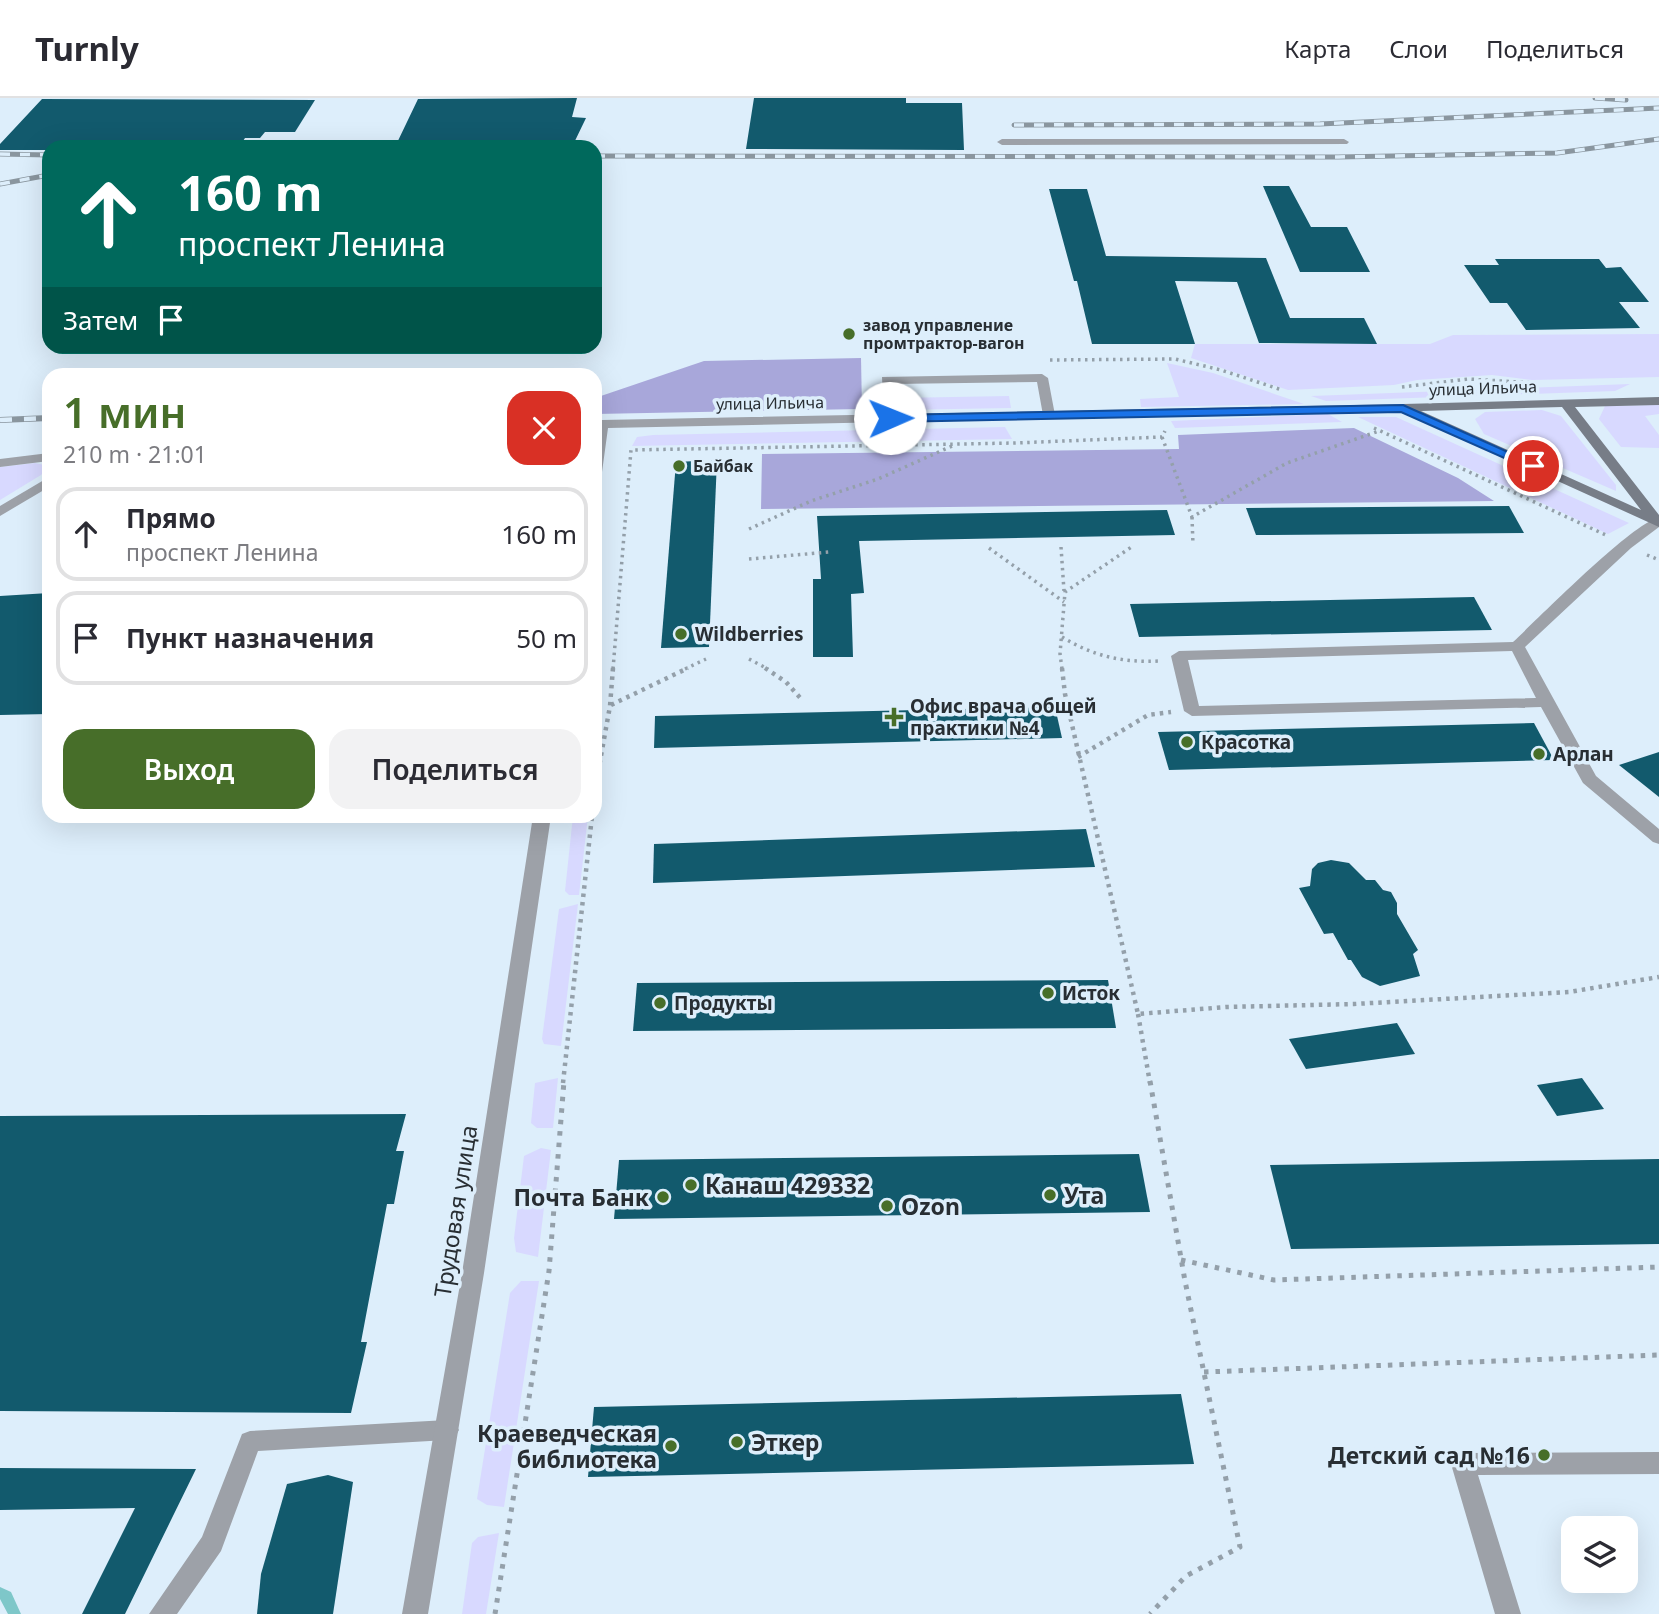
<!DOCTYPE html>
<html lang="ru">
<meta charset="utf-8">
<style>
:root{--surface:#fff;--page:#f2f2f3;--text:#2b2b33;--muted:#7c7c81;--line:#e1e1e2;--accent:#476e29}
body{margin:0;font-family:"Noto Sans",sans-serif;background:var(--page);color:var(--text);height:100vh;display:flex;flex-direction:column;font-size:26px;white-space:nowrap}
*{box-sizing:border-box;margin:0}
p{font-size:23px;color:var(--muted)}
.icon{flex:none;width:38px;height:38px;fill:none;stroke:currentColor;stroke-width:2;stroke-linecap:round;stroke-linejoin:round}
.map{position:relative;flex:1;overflow:hidden}
.panel{position:absolute;left:42px;top:270px;width:560px;height:455px;display:flex;flex-direction:column;background:var(--surface);border-radius:21px;box-shadow:0 7px 28px #0002}
.panel>*{flex:none}
.hud{position:absolute;left:42px;top:42px;width:560px;height:214px;border-radius:21px;box-shadow:0 7px 28px #0002;background:#00695c;color:#fff;overflow:hidden}
.buttons{position:absolute;left:1561px;top:1418px;display:grid;gap:14px}
.buttons a{display:grid;place-items:center;width:77px;height:77px;border-radius:14px;background:var(--surface);box-shadow:0 7px 28px #0002;font-size:35px}
.pin{position:absolute;display:grid;place-items:center;width:60px;height:60px;color:#fff;margin:-30px;border:4px solid #fff;border-radius:50%;box-shadow:0 2px 7px #0007}
.me{position:absolute;width:77px;margin:-38px;rotate:89deg;stroke-linejoin:round;filter:drop-shadow(0 0 5px #0008)}
.turn{display:flex;align-items:center;gap:24px;height:147px;padding:0 21px;font-size:32px}
.turn .icon{width:91px;height:91px;stroke-width:2.5}
.turn b{display:block;font-size:49px;line-height:60px}
.then{display:flex;align-items:center;height:66px;padding:0 21px;background:#0003;gap:14px;font-size:26px}
.round{display:grid;place-items:center;flex:none;width:74px;height:74px;border-radius:21px;background:var(--page)}
.overview{display:flex;align-items:center;justify-content:space-between;height:119px;padding:0 21px}
h1{font-size:42px;font-weight:600;line-height:52px;color:var(--accent)}
.primary-button{display:flex;gap:14px;margin-top:auto;padding:14px 21px}
.primary-button a{flex:1;height:80px;border-radius:21px;background:var(--accent);color:#fff;font-size:28px;font-weight:600;line-height:80px;text-align:center}
.primary-button a+a{background:var(--page);color:var(--text)}
ul{padding:0;list-style:none}
li{display:flex;align-items:center;gap:21px;height:94px;margin:0 14px 10px;padding:0 7px;border:4px solid var(--line);border-radius:21px}
li div{flex:1}
li b{display:block;font-size:26px}
li em{font-style:normal}
header{display:flex;align-items:center;gap:42px;box-sizing:border-box;height:98px;padding:0 35px;background:var(--surface);border-bottom:2px solid var(--line)}
header strong{font-size:33px}
nav{display:flex;gap:38px;margin-inline-start:auto;font-size:24px}
.map>svg:first-child{display:block}
</style>
<header>
<strong>Turnly</strong>
<nav><a>Карта</a><a>Слои</a><a>Поделиться</a></nav>
</header>
<div class="map">
<svg width="1659" height="1516" viewBox="0 0 1659 1516">
<rect width="100%" height="100%" fill="#ddeefb"/>
<g fill="#d8d9ff">
<polygon points="1659,236 1659,279 1532,282 1492,277 1417,282 1394,287 1288,292 1191,260 1195,246 1430,246 1453,237"/>
<polygon points="1167,265 1213,275 1304,306 1141,309 1140,301 1179,299"/>
<polygon points="1630,286 1615,293 1326,303 1311,298"/>
<polygon points="1009,298 1011,310 898,312 897,300"/>
<polygon points="1659,307 1659,316 1645,318 1659,337 1659,350 1621,349 1599,321 1605,308"/>
<polygon points="1542,312 1561,318 1616,387 1616,393 1484,336 1475,321 1485,314"/>
<polygon points="1328,316 1342,324 1175,330 1171,323"/>
<polygon points="1358,319 1396,319 1629,425 1608,436"/>
<polygon points="1005,329 1012,341 632,348 637,339 653,337"/>
<polygon points="35,365 49,368 41,377 0,402 0,369"/>
<polygon points="573,718 588,718 579,797 569,797 565,793"/>
<polygon points="578,806 561,948 544,946 542,941 559,811"/>
<polygon points="558,980 553,1030 537,1030 531,1025 535,985"/>
<polygon points="541,1050 551,1052 538,1159 516,1154 514,1140 524,1058"/>
<polygon points="521,1183 539,1183 504,1409 487,1407 477,1401 510,1195"/>
<polygon points="499,1435 486,1516 462,1516 472,1445 478,1439"/>
</g>
<g fill="#a8a7da">
<polygon points="861,260 862,311 595,316 595,300 704,263"/>
<polygon points="1354,330 1458,380 1494,403 761,411 762,356 1179,351 1178,337"/>
</g>
<g fill="none" stroke-linecap="round" stroke-linejoin="round">
<polygon fill="#7ec7c9" fill-rule="evenodd" points="0,1489 11,1494 21,1516 8,1516 0,1501"/>
</g>
<g fill="#125a6d">
<polygon points="577,0 572,19 586,20 572,49 395,49 418,1"/>
<polygon points="754,0 906,0 906,5 962,5 964,52 746,51"/>
<polygon points="42,1 315,2 295,34 265,34 260,40 245,40 239,49 49,49 49,52 0,52 0,46"/>
<polygon points="1263,88 1289,88 1311,129 1347,129 1370,174 1300,174"/>
<polygon points="1049,91 1087,91 1106,158 1266,160 1290,220 1364,220 1377,246 1259,245 1237,184 1175,183 1195,246 1092,246 1077,183 1074,183"/>
<polygon points="1495,161 1599,161 1606,170 1621,169 1649,204 1619,204 1640,230 1526,232 1507,205 1490,205 1464,167 1499,167"/>
<polygon points="717,362 709,549 661,550 676,364"/>
<polygon points="1509,408 1524,435 1256,437 1246,410"/>
<polygon points="1167,412 1175,437 859,443 864,495 851,496 853,559 813,559 813,481 821,481 817,418"/>
<polygon points="49,495 49,616 0,617 0,498"/>
<polygon points="1474,499 1492,532 1139,539 1130,506"/>
<polygon points="1055,609 1062,640 654,650 655,618"/>
<polygon points="1534,625 1554,662 1169,672 1158,634"/>
<polygon points="1659,654 1659,699 1619,667"/>
<polygon points="1086,731 1095,769 653,785 654,746"/>
<polygon points="1331,762 1349,765 1366,782 1375,782 1383,792 1391,794 1397,805 1397,816 1418,852 1413,856 1420,878 1380,888 1362,879 1351,862 1348,862 1333,835 1324,836 1299,790 1310,788 1312,771 1318,765"/>
<polygon points="1108,882 1116,930 633,933 637,885"/>
<polygon points="1397,925 1415,956 1306,971 1289,941"/>
<polygon points="1582,980 1604,1011 1557,1018 1537,987"/>
<polygon points="406,1016 396,1053 404,1053 394,1106 387,1106 361,1244 367,1244 351,1315 0,1313 0,1018"/>
<polygon points="1139,1056 1150,1114 614,1121 619,1062"/>
<polygon points="1659,1061 1659,1146 1291,1151 1270,1067"/>
<polygon points="1181,1296 1194,1366 588,1379 594,1309"/>
<polygon points="0,1370 196,1371 125,1516 82,1516 135,1410 0,1412"/>
<polygon points="328,1377 353,1384 333,1516 257,1516 261,1476 287,1386"/>
</g>
<g fill="none" stroke-linecap="round" stroke-linejoin="round">
<g stroke="#94a0aa" stroke-width="3.5" stroke-dasharray="2.5 4.5" stroke-linecap="butt">
<polyline points="1050,262 1175,261 1221,272 1282,292"/>
<polyline points="1402,289 1468,281 1535,285"/>
<polyline points="1374,330 1608,438"/>
<polyline points="1162,339 1192,419 1287,365 1379,333"/>
<polyline points="1192,419 1193,447"/>
<polyline points="749,431 811,403 878,381 952,348"/>
<polyline points="1061,449 1064,493"/>
<polyline points="989,450 1064,504"/>
<polyline points="1647,457 1659,462"/>
<polyline points="749,461 829,454"/>
<path d="M1062,539C1093,558 1123,565 1159,563"/>
<polyline points="749,561 768,571"/>
<polyline points="613,571 631,352 1015,345 1162,339 1165,333"/>
<polyline points="685,571 706,561"/>
<polyline points="1062,571 1060,556 1065,494 1133,448"/>
</g>
<g stroke="#94a0aa" stroke-width="4.5" stroke-dasharray="3.5 5" stroke-linecap="butt">
<polyline points="765,570 786,584 803,603"/>
<polyline points="1062,570 1065,596 1138,916 1226,909 1354,906 1569,894 1659,879"/>
<polyline points="611,607 688,570"/>
<polyline points="1078,659 1148,617 1171,614"/>
<polyline points="595,691 610,608 613,570"/>
<polyline points="1138,916 1150,985"/>
<polyline points="563,985 592,718"/>
</g>
<g stroke="#94a0aa" stroke-width="5" stroke-dasharray="4.5 7" stroke-linecap="butt">
<polyline points="1150,983 1185,1183 1240,1449 1186,1478 1150,1516"/>
<polyline points="1181,1162 1274,1182 1659,1169"/>
<polyline points="1204,1274 1659,1257"/>
<polyline points="495,1516 549,1173 564,983"/>
</g>
<g fill="#9da1a8" fill-rule="evenodd">
<polygon points="1344,41 1349,44 1347,46 1002,47 997,44 1002,41"/>
<polygon points="1042,276 1048,280 1055,317 1054,320 1049,321 1043,317 1037,284 893,286 896,320 890,324 884,320 882,279"/>
<polygon points="49,355 49,363 0,369 0,361"/>
<polygon points="49,379 49,389 0,418 0,408"/>
<path d="M1659,420V429L1631,450L1525,549L1596,678L1659,731V746L1653,744L1583,685L1541,609L1192,618L1184,613L1171,558L1179,553L1513,544C1537,522 1635,422 1659,420ZM1512,553L1536,600L1199,608L1188,562Z"/>
<polygon points="447,1322 455,1325 459,1332 455,1339 447,1342 258,1353 221,1453 177,1516 149,1516 202,1439 242,1336 250,1333"/>
<polygon points="1659,1354 1659,1376 1478,1377 1521,1516 1495,1516 1451,1366 1454,1358 1463,1355"/>
</g>
<g fill="#9da1a8" fill-rule="evenodd">
<polygon points="1403,306 1409,310 1407,313 608,330 602,374 595,378 595,330 597,323 602,322"/>
<polygon points="533,718 551,718 484,1175 428,1516 402,1516 462,1175"/>
</g>
<path fill="#777d87" fill-rule="evenodd" d="M1659,299V307L1575,309L1659,417V429L1397,310L1403,306ZM1562,309L1641,412L1421,313Z"/>
<g stroke="#8a969f" stroke-width="5">
<g id="rail-far1">
<polyline points="1595,0 1626,2"/>
<polyline points="1014,27 1320,26 1659,10"/>
<polyline points="0,56 49,57"/>
<polyline points="595,58 1338,59 1557,55 1659,41"/>
<polyline points="0,86 49,77"/>
</g>
</g>
<g stroke="#8a969f" stroke-width="6">
<polyline id="rail" points="0,322 49,320"/>
</g>
<use href="#rail-far1" stroke="#ddeefb" stroke-width="3.5" stroke-dasharray="10" stroke-linecap="butt"/>
<use href="#rail" stroke="#ddeefb" stroke-width="4.5" stroke-dasharray="12" stroke-linecap="butt"/>
</g>
<polygon fill="#1a73e8" stroke="#114b97" stroke-width="2" points="1403,307 1539,368 1529,371 1401,314 890,324 884,320 890,317"/>
<g fill="#476e29" stroke="#ddeefb" stroke-width="2.5">
<circle cx="849" cy="236" r="7"/>
<circle cx="679" cy="368" r="7"/>
<circle cx="681" cy="536" r="7"/>
<path d="M890.5 608.5h7v7h7v7h-7v7h-7v-7h-7v-7h7z"/>
<circle cx="1187" cy="644" r="7"/>
<circle cx="1539" cy="656" r="7"/>
<circle cx="1048" cy="895" r="7"/>
<circle cx="660" cy="905" r="7"/>
<circle cx="691" cy="1087" r="7"/>
<circle cx="1050" cy="1097" r="7"/>
<circle cx="663" cy="1099" r="7"/>
<circle cx="887" cy="1108" r="7"/>
<circle cx="737" cy="1344" r="7"/>
<circle cx="671" cy="1348" r="7"/>
<circle cx="1544" cy="1357" r="7"/>
</g>
<g text-anchor="middle" dominant-baseline="central" stroke-width="7" stroke-linejoin="round" paint-order="stroke">
<g font-size="16" font-weight="bold" fill="#282e33" stroke="#ddeefb" text-anchor="start">
<text x="863" y="227">завод управление<tspan x="863" dy="18">промтрактор-вагон</tspan></text>
<text x="693" y="368">Байбак</text>
</g>
<g font-size="16" fill="#282e33" stroke="#ddeefb">
<text transform="translate(1483 290) rotate(-2)">улица Ильича</text>
<text transform="translate(770 305) rotate(-1)">улица Ильича</text>
</g>
<g font-size="19" font-weight="bold" fill="#282e33" stroke="#ddeefb" text-anchor="start">
<text x="695" y="536">Wildberries</text>
<text x="910" y="608">Офис врача общей<tspan x="910" dy="22">практики №4</tspan></text>
<text x="1201" y="644">Красотка</text>
<text x="1553" y="656">Арлан</text>
<text x="1062" y="895">Исток</text>
<text x="674" y="905">Продукты</text>
</g>
<g font-size="23" font-weight="bold" fill="#282e33" stroke="#ddeefb" text-anchor="start">
<text x="705" y="1087">Канаш 429332</text>
<text x="1064" y="1097">Ута</text>
<text x="649" y="1099" text-anchor="end">Почта Банк</text>
<text x="901" y="1108">Ozon</text>
<text x="657" y="1335" text-anchor="end">Краеведческая<tspan x="657" dy="26">библиотека</tspan></text>
<text x="751" y="1344">Эткер</text>
<text x="1530" y="1357" text-anchor="end">Детский сад №16</text>
</g>
<g font-size="23" fill="#282e33" stroke="#ddeefb">
<text transform="translate(455 1113) rotate(-81)">Трудовая улица</text>
</g>
</g>
</svg>
<div class="buttons">
<a><svg class="icon" aria-label="layers" viewBox="0 0 24 24"><path d="M12 4l9 5-9 5-9-5zM3 14l9 5 9-5"/></svg></a>
</div>
<div class="pin" style="left:1533px;top:368px;background:#d93025"><svg class="icon" aria-label="arrive" viewBox="0 0 24 24"><path d="M6 21V4h12l-3 4 3 4H6"/></svg></div>
<svg class="me" style="left:890px;top:320px" viewBox="-20 -20 40 40"><circle r="19" fill="#fff"/><path d="M0-13L10 11 0 6-10 11z" fill="#1a73e8"/></svg>
<div class="hud">
<div class="turn"><svg class="icon" aria-label="ahead" viewBox="0 0 24 24"><path d="M12 20V5M6 11l6-6 6 6"/></svg><div><b>160 m</b>проспект Ленина</div></div>
<div class="then">Затем<svg class="icon" aria-label="arrive" viewBox="0 0 24 24"><path d="M6 21V4h12l-3 4 3 4H6"/></svg></div>
</div>
<section class="panel">
<div class="overview"><div><h1>1 мин</h1><p>210 m · 21:01</p></div><a class="round" style="background:#d93025;color:#fff"><svg class="icon" aria-label="close" viewBox="0 0 24 24"><path d="M6 6l12 12M18 6L6 18"/></svg></a></div>
<ul>
<li><svg class="icon" aria-label="ahead" viewBox="0 0 24 24"><path d="M12 20V5M6 11l6-6 6 6"/></svg><div><b>Прямо</b><p>проспект Ленина</p></div><em>160 m</em></li>
<li><svg class="icon" aria-label="arrive" viewBox="0 0 24 24"><path d="M6 21V4h12l-3 4 3 4H6"/></svg><div><b>Пункт назначения</b></div><em>50 m</em></li>
</ul>
<div class="primary-button"><a>Выход</a><a>Поделиться</a></div>
</section>
</div>
